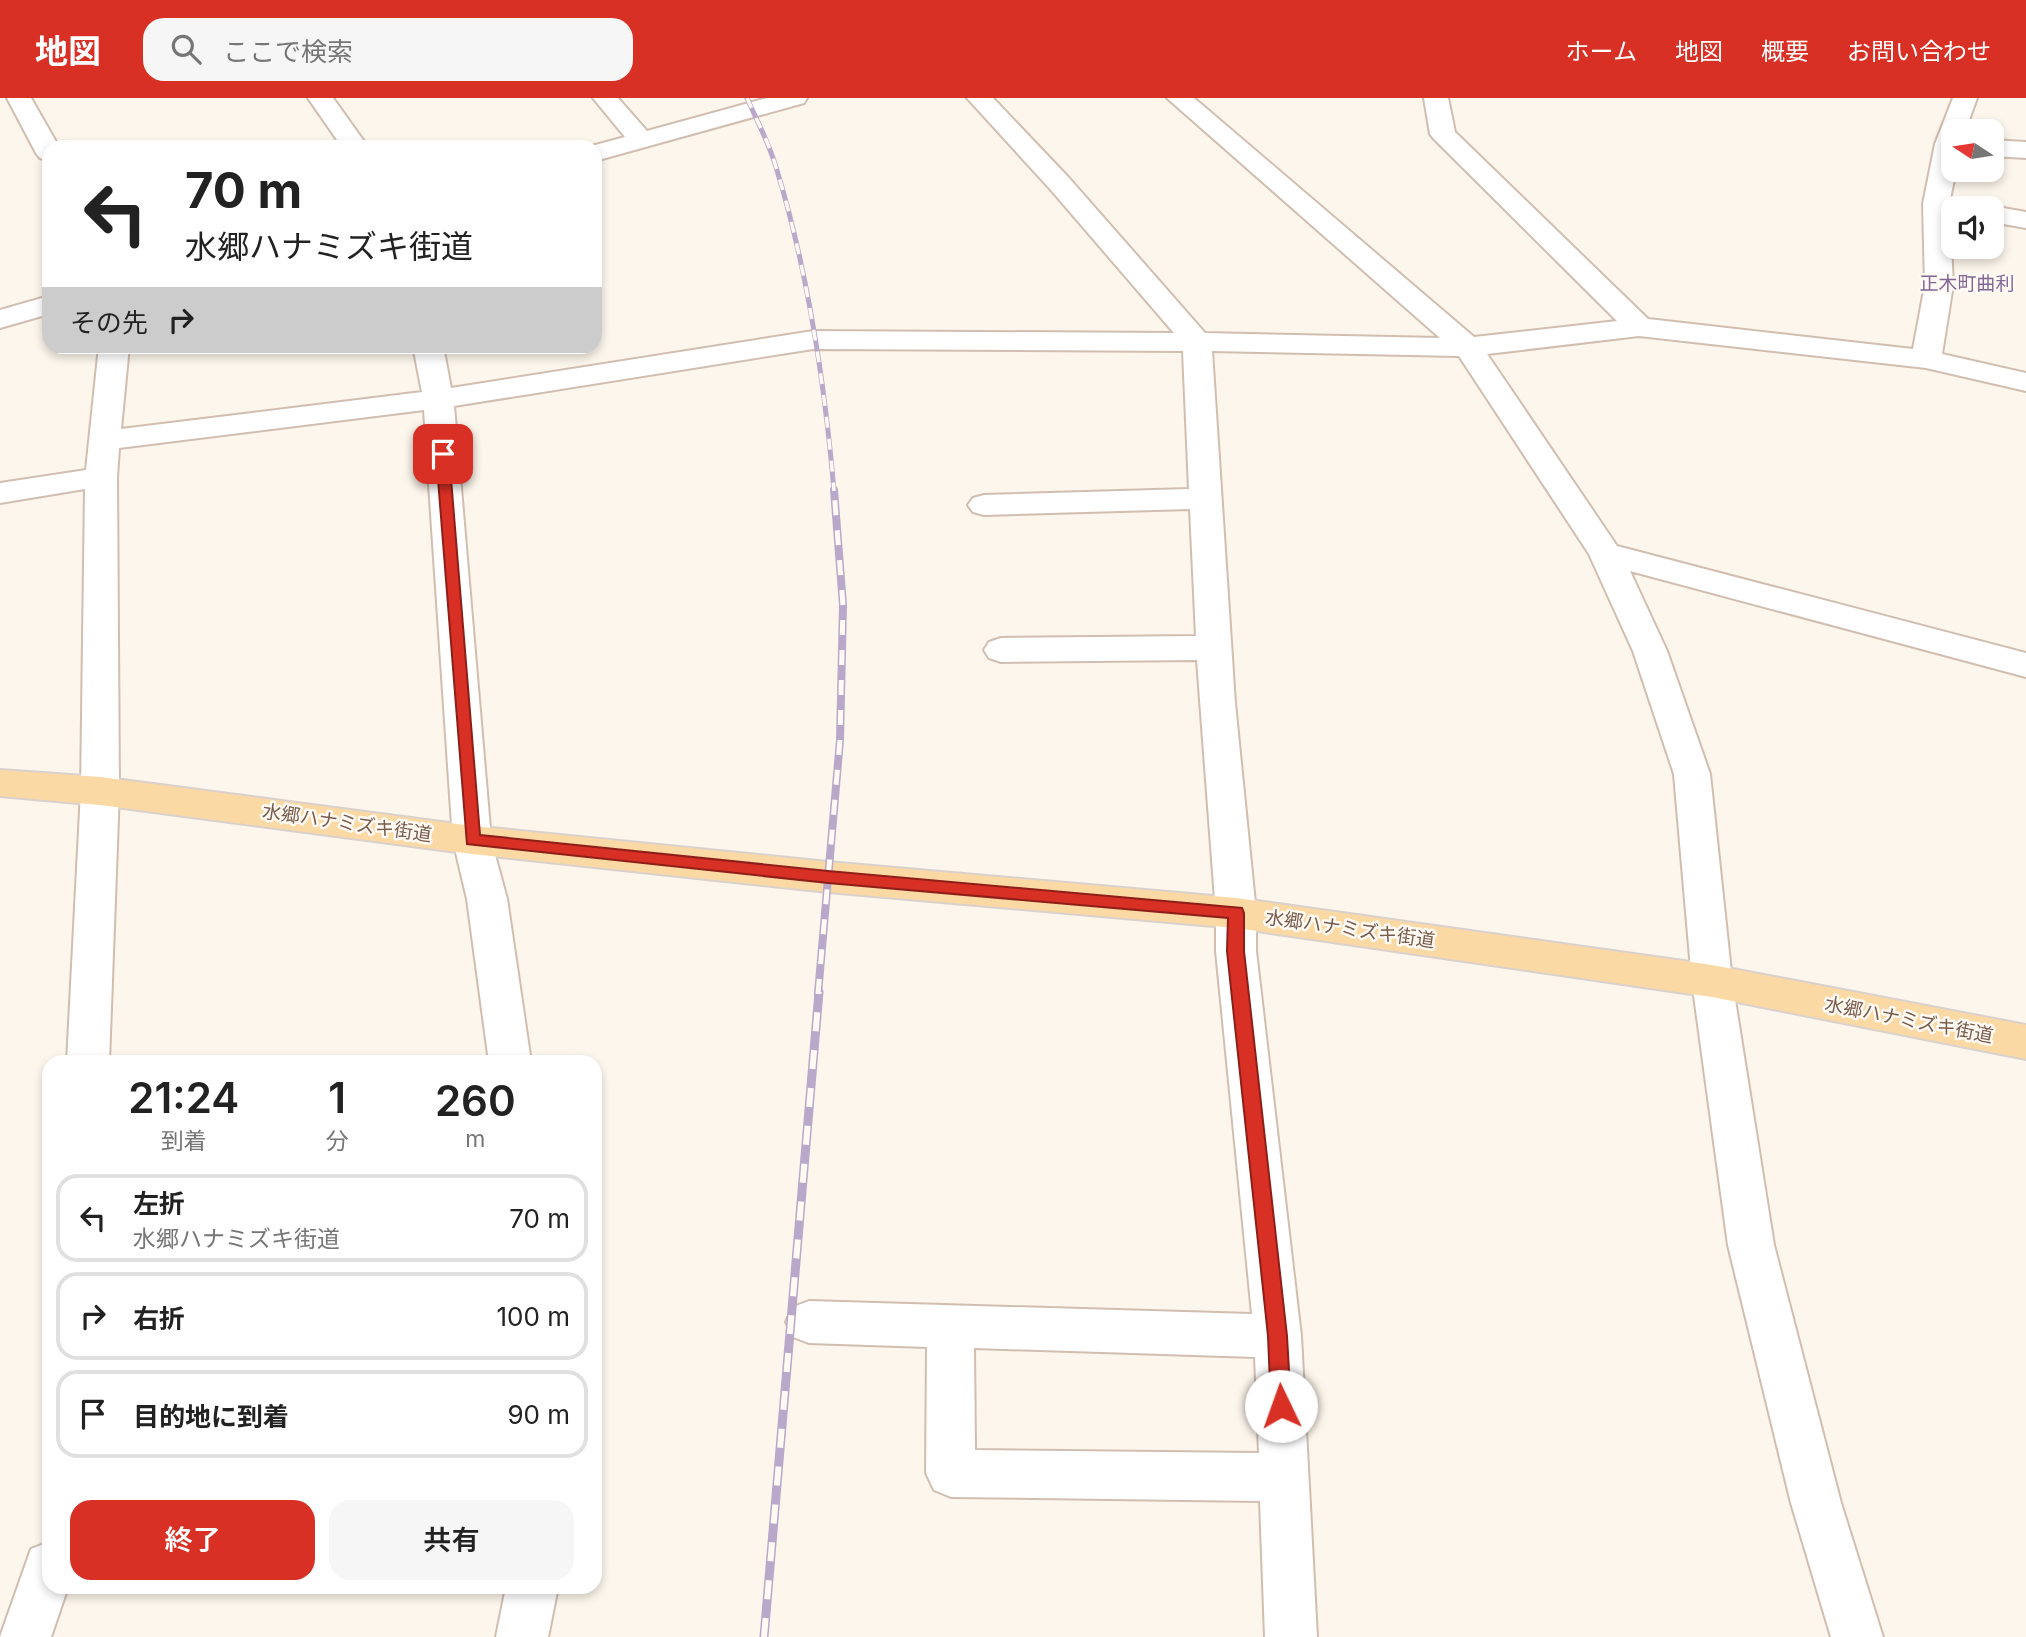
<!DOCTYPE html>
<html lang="ja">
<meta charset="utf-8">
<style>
:root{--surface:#fff;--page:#f6f6f6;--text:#222;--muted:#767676;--line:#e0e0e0;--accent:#d93025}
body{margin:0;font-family:Inter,"Noto Sans JP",sans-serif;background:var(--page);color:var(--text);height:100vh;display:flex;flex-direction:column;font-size:26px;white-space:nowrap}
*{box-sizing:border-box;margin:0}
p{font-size:23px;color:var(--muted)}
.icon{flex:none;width:38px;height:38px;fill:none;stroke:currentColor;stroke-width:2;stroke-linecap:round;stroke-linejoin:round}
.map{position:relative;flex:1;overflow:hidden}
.panel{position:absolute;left:42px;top:957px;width:560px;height:539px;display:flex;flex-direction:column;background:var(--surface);border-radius:21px;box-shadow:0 4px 10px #0003}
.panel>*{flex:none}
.banner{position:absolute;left:42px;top:42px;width:560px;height:214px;border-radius:21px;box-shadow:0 4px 10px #0003;background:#fff;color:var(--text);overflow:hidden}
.needle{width:46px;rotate:282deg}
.controls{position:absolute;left:1941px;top:21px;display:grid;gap:14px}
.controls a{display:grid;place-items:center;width:63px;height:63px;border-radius:14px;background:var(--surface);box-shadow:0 4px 10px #0003;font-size:35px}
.pin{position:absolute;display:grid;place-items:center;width:60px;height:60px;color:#fff;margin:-30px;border-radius:14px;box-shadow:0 4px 10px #0006}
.me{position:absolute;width:77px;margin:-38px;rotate:357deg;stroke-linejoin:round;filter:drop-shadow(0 0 5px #0008)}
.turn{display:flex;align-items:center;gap:24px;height:147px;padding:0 28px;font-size:32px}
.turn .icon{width:91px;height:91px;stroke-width:2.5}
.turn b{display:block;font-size:49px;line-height:60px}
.then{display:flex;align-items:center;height:66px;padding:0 28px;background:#0003;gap:14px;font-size:26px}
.eta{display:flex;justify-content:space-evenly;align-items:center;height:119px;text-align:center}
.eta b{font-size:42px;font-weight:600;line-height:49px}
.primary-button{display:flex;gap:14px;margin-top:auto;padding:14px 28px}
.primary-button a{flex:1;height:80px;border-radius:21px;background:var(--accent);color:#fff;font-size:28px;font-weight:600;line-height:80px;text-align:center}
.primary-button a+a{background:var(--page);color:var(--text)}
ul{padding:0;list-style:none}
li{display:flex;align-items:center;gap:21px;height:88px;margin:0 14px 10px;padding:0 14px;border:4px solid var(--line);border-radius:21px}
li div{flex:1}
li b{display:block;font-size:26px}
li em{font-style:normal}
header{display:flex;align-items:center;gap:42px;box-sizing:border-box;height:98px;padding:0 35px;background:var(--accent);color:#fff}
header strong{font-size:33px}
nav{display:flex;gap:38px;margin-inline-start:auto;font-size:24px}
.search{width:490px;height:63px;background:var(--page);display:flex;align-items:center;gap:18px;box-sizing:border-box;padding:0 24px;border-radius:21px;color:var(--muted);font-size:26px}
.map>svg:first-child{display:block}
</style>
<header>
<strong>地図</strong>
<div class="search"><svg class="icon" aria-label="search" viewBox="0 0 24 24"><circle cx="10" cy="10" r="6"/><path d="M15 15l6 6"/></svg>ここで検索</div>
<nav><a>ホーム</a><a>地図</a><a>概要</a><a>お問い合わせ</a></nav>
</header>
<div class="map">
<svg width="2026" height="1539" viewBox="0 0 2026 1539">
<rect width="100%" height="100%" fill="#fdf6ec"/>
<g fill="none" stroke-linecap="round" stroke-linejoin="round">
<g stroke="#d1beb0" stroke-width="4">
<g id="minor">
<polygon points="7,0 31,0 59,49 49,49 49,63 40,60 36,55"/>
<polygon points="308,0 333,0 368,49 342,49"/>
<polygon points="593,0 618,0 647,33 767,0 807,0 804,5 595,63 595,49 588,49 625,39"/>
<path d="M967,0H993L1069,80L1205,235L1440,240L1167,0H1194L1474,239L1617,223L1434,41L1430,36L1424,0H1448L1455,34L1648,221L1913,251L1925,187L1923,106L1935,46L1953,0H1977L1965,33H1953V72H1956L1949,106L1953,187L1942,256L2026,275V293L1926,270L1639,238L1487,256L1617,448L2026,555V579L1630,473L1667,553L1710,676L1732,883L1774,1147L1841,1405L1883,1539H1831L1791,1405L1728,1147L1692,883L1674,676L1633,553L1589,456L1459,258L1212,253L1235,605L1256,815V853L1301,1238L1317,1539H1265L1260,1403L951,1399L934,1392L926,1375L927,1249L809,1245L793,1239L786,1224L793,1209L809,1203L1252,1216L1216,853V815L1197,562L1001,564L989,560L984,552L989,544L1001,540L1196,538L1190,411L984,417L973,414L968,407L973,400L984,397L1189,391L1183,253L813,251L454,308L491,742L507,801L531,964H489L467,801L453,742L424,312L119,350L117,379L119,693L109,964H67L81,693L85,391L0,405V385L86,372L99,248H129L121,331L422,294L413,248H443L451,290L813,233L1174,235L1051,92ZM974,1250L1255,1259L1259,1355L975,1352Z"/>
<polygon points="1992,42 2026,44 2026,60 1992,58"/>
<polygon points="1992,108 2026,114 2026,130 1992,124 1992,110 1983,110"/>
<polygon points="49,198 49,216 0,230 0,212"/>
<polygon points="49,1444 49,1489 68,1489 51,1539 0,1539 31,1451"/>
<polygon points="506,1489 558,1489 548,1539 496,1539"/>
</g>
</g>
<g stroke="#dad1cd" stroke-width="4">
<polygon id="major" points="0,672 100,679 472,728 828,764 1236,800 1712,867 2026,927 2026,961 1712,899 1236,830 828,794 472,756 100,707 0,698"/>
</g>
<use href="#minor" fill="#fff" fill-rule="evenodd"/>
<use href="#major" fill="#fbd9a5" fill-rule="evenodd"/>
<g stroke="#b9a8c9" stroke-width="5">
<path id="rail-far2" d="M747,0C757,23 769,45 776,69C807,170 825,288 834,393"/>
</g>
<g stroke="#b9a8c9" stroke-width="8">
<polyline id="rail-far1" points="818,896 840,642 843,507 834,392"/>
</g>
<g stroke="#b9a8c9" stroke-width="9">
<polyline id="rail" points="764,1539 819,894"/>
</g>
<use href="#rail-far2" stroke="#fffaf3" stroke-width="3.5" stroke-dasharray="11" stroke-linecap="butt"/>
<use href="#rail-far1" stroke="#fffaf3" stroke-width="5" stroke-dasharray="15" stroke-linecap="butt"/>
<use href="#rail" stroke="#fffaf3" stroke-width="6" stroke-dasharray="19" stroke-linecap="butt"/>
</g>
<polygon fill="#d93025" stroke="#8d1f18" stroke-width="2" points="443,352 449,356 480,737 828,773 1242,810 1244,815 1244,853 1287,1238 1291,1308 1288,1315 1281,1318 1274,1315 1271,1308 1268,1238 1227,853 1228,820 828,785 467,746 436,356"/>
<g text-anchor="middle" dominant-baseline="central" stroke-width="5" stroke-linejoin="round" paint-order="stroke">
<g font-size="19" fill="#846695" stroke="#fffaf3">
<text x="1967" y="185">正木町曲利</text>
</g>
<g font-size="19" fill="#7a5c4d" stroke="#fffaf3">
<text transform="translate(347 725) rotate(8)">水郷ハナミズキ街道</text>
<text transform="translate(1350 831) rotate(8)">水郷ハナミズキ街道</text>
<text transform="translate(1909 922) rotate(11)">水郷ハナミズキ街道</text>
</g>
</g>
</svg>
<div class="controls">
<a><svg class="needle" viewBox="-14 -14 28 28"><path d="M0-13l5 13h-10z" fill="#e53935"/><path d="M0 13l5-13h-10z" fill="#767676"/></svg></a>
<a><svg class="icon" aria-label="sound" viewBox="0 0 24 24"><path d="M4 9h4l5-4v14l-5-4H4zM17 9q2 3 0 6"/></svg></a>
</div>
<div class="pin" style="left:443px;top:356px;background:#d93025"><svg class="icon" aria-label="arrive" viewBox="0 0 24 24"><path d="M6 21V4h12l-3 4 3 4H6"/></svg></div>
<svg class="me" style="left:1281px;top:1308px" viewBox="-20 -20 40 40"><circle r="19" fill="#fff"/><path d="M0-13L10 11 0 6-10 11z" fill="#d93025"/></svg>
<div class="banner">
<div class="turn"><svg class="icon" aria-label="left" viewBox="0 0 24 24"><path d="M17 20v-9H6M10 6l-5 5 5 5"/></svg><div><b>70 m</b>水郷ハナミズキ街道</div></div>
<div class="then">その先<svg class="icon" aria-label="right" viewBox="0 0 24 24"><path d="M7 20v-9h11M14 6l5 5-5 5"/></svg></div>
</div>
<section class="panel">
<div class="eta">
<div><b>21:24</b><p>到着</p></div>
<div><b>1</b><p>分</p></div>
<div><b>260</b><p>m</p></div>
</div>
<ul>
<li><svg class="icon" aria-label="left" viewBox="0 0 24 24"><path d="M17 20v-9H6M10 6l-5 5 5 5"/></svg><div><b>左折</b><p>水郷ハナミズキ街道</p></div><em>70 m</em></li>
<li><svg class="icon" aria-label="right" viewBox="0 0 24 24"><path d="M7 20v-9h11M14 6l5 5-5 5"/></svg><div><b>右折</b></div><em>100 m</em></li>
<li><svg class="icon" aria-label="arrive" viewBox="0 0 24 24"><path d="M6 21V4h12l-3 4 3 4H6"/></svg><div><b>目的地に到着</b></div><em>90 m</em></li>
</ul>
<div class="primary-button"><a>終了</a><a>共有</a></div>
</section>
</div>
